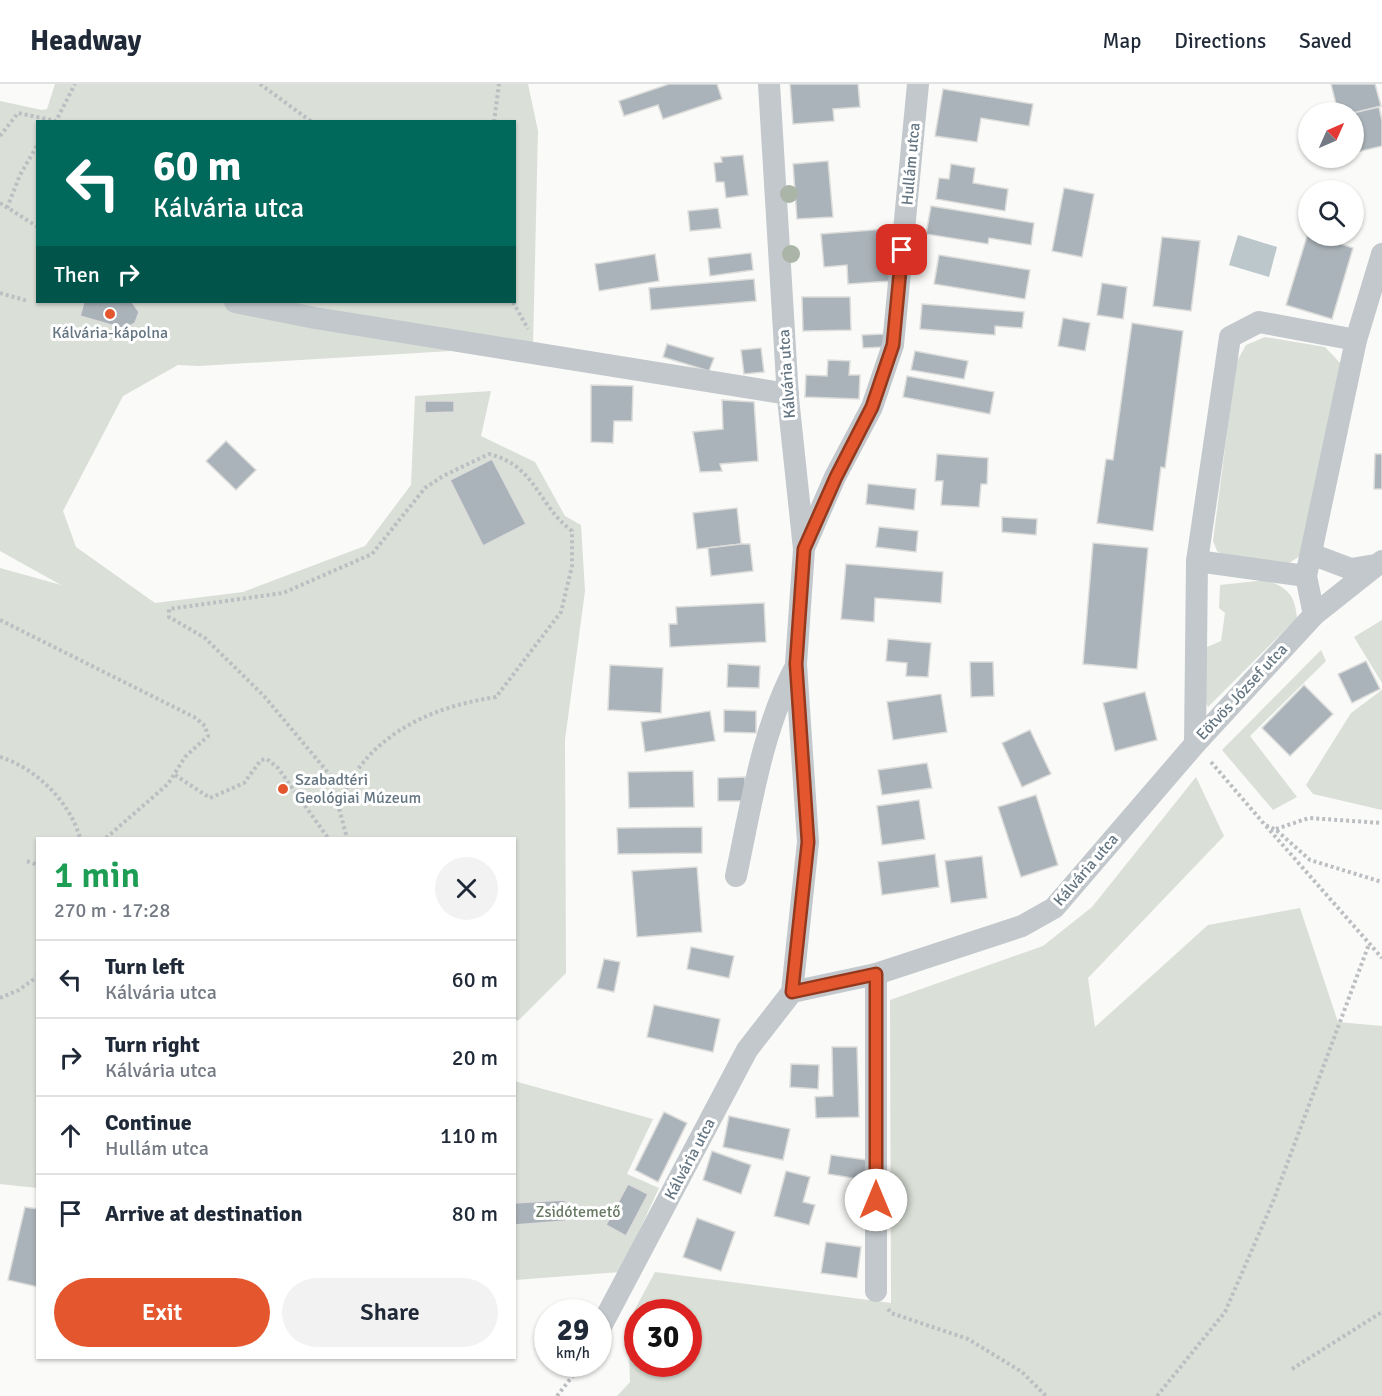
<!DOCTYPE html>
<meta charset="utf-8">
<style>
:root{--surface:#fff;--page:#f2f2f3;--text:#1f2937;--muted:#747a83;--line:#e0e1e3;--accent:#e4572e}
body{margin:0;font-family:Signika,sans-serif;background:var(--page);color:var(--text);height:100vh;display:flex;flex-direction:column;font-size:22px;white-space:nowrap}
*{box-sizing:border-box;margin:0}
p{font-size:20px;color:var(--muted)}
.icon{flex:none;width:33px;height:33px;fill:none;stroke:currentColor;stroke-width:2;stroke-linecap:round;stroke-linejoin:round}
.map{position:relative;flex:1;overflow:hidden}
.panel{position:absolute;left:36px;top:753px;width:480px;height:522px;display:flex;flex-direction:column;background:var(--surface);border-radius:0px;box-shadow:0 2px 4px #0004}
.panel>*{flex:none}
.banner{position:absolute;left:36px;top:36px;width:480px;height:183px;border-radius:0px;box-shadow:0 2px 4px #0004;background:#00695c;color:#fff;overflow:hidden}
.needle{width:39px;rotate:45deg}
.controls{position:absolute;left:1298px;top:18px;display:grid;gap:12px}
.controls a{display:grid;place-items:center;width:66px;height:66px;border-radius:50%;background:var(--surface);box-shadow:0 2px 4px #0004;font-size:30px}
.speed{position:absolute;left:534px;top:1215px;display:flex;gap:12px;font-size:30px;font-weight:700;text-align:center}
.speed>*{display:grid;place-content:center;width:78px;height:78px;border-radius:50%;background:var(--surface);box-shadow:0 2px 4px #0004;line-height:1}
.speed small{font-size:15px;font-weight:400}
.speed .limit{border:9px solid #d22;background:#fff;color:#111}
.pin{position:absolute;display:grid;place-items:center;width:51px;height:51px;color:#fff;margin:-26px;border-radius:12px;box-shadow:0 3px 9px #0006}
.me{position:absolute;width:66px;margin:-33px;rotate:0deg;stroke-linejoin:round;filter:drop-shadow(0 0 4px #0008)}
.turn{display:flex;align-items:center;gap:21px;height:126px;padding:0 18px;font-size:27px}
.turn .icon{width:78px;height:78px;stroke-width:2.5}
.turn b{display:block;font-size:42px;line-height:51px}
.then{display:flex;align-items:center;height:57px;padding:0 18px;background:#0003;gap:12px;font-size:22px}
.round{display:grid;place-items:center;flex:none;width:63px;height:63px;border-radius:32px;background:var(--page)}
.summary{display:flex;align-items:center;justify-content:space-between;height:102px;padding:0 18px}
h1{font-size:36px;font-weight:600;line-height:45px;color:#1e9e55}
.button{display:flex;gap:12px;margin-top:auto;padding:12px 18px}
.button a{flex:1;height:69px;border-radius:36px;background:var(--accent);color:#fff;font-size:24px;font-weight:600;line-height:69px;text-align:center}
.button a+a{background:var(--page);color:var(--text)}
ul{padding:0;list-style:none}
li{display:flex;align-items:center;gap:18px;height:78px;padding:0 18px;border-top:2px solid var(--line)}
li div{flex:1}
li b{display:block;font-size:22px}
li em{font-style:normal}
header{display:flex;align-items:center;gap:36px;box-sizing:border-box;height:84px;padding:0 30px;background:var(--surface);border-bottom:2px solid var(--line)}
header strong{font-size:28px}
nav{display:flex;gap:33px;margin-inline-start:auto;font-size:21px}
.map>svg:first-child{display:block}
</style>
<header>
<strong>Headway</strong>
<nav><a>Map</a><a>Directions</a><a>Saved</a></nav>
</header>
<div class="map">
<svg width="1382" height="1312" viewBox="0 0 1382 1312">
<rect width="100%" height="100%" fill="#fafaf8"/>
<g fill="#dadfd7" fill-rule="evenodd">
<path d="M55,0H528L538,47L533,262L199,282L178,281L123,312L63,427L76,463L155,519L243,508L365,462L411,401L415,312L491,307L481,352L535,378L565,432L581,441L585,507L565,656L566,889L519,936L515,937L514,754H38L37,1104L0,1100V484L61,501L0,467V17L42,26L47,25ZM38,38H514V218H38Z"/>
<polygon points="1265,253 1325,263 1341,280 1300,472 1286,481 1226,473 1217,467 1213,457 1236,279 1246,261"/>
<path d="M1266,496C1288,504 1295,511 1297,534L1208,623L1202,609L1207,563L1221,557L1225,529L1219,524L1220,501Z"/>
<polygon points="1382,536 1382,599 1354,553"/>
<polygon points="1321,566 1326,577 1250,652 1297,713 1273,726 1222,666"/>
<polygon points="1382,606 1382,726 1313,710 1306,701 1351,629"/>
<path d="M1196,693L1224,752L1088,894L1095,943L1208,841L1300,824L1338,938L1382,942V1312H617L630,1298L628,1238L655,1188L891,1219L890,916L1043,862L1092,823ZM638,1228H688V1280H638Z"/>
<polygon points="514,997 653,1035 627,1090 659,1104 620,1188 515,1196"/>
</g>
<polygon fill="#bbc7cb" points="1238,151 1277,163 1269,193 1229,181"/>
<g fill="#aab3b9" stroke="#dcdcda" stroke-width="1.5">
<polygon points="669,0 717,0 722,15 663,35 658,21 624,32 619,17"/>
<polygon points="790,0 858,0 860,23 833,25 834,37 793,40"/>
<polygon points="1331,0 1375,0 1381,22 1353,29 1338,28"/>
<polygon points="943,5 1033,20 1029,42 981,34 977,58 935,52"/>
<polygon points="1379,23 1382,37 1382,62 1353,69 1353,29"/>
<polygon points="743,71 748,111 726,114 724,98 716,98 714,79 722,78 721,73"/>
<polygon points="828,77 833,133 797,135 793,80"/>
<polygon points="951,80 975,84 973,99 1008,105 1005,127 936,115 939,94 949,95"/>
<polygon points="1064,104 1094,110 1082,173 1052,167"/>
<polygon points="931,122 1034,139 1031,161 989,154 988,160 926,150"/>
<polygon points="718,124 721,144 690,147 688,127"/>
<polygon points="886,145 890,197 848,200 847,181 824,183 821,150"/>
<polygon points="1308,149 1353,164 1332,235 1286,221"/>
<polygon points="1162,153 1200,157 1191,227 1153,222"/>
<polygon points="751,169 753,186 710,192 708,174"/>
<polygon points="655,170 659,197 599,207 595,180"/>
<polygon points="939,171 1030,186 1025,215 934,200"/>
<polygon points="754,195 756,217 651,226 649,204"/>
<polygon points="1102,199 1127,203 1123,235 1097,231"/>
<polygon points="802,213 850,213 851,246 803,247"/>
<polygon points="84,218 132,218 139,228 135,239 125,245 80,232"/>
<polygon points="922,220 1024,228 1022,244 995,242 995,251 920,245"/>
<polygon points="1063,234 1090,239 1085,267 1058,262"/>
<polygon points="1132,239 1183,247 1165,384 1161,383 1153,447 1097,439 1106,375 1113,376"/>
<polygon points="884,250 884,263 863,264 862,251"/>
<polygon points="667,260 714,274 709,287 663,273"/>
<polygon points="761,264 764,288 744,290 741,266"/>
<polygon points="915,267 968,277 964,295 911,286"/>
<polygon points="828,276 850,277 849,291 860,291 859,315 805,313 806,291 827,292"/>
<polygon points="907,292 994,308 990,330 903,313"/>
<polygon points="591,301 633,302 632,337 614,337 613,359 591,358"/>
<polygon points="722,316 754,318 758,377 720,380 722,387 700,388 693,348 723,345"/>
<polygon points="425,317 454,317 454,328 425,329"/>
<polygon points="226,357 256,386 236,406 206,377"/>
<polygon points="937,370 988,374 987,400 981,400 979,423 941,421 943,397 935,397"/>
<polygon points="1375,370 1382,370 1382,405 1374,405"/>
<polygon points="492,375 526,440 483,462 450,396"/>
<polygon points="868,400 916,405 914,426 866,420"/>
<polygon points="737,424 741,460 697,465 693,429"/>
<polygon points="1002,433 1037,435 1036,451 1002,448"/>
<polygon points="879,443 918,447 916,468 876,463"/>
<polygon points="1093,459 1148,464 1137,585 1083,580"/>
<polygon points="741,460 750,460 753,487 711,492 708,464"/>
<polygon points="846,480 943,488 941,519 875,514 874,538 841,535"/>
<polygon points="764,519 766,558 670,563 669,540 677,540 676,523"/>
<polygon points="888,555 931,559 928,593 906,592 907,579 886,577"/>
<polygon points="1366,577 1380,605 1352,619 1338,590"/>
<polygon points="970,578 993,578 994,612 971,613"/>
<polygon points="728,580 760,582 759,604 727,603"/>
<polygon points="610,581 663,584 661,629 608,626"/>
<polygon points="1304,601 1333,630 1290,672 1262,644"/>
<polygon points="1145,608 1157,656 1115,667 1103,619"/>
<polygon points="941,610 947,648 893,656 887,618"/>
<polygon points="724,626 756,627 756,649 724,648"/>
<polygon points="710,627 715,657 645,668 641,638"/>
<polygon points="1030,646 1051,690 1022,703 1002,659"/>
<polygon points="927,679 932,704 882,711 878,686"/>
<polygon points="693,687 694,723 629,724 628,688"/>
<polygon points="745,693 746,717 718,717 718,694"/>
<polygon points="1036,711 1058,781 1021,793 998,723"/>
<polygon points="919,716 925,755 882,761 877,722"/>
<polygon points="702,743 702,769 618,770 617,744"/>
<polygon points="935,770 939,803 882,811 878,778"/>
<polygon points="982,772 987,814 951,819 945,777"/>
<polygon points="697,783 702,848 637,853 632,787"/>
<polygon points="691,863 734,872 729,894 687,885"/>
<polygon points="604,875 620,878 614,908 597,904"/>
<polygon points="654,921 720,935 713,968 647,953"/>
<polygon points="832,963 857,963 859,1033 816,1034 815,1013 833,1012"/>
<polygon points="791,980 819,981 818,1005 790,1003"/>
<polygon points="664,1028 687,1039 658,1098 635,1086"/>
<polygon points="729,1032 790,1045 783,1076 723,1063"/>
<polygon points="712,1067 751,1081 741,1110 703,1096"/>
<polygon points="831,1071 867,1076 864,1096 828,1090"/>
<polygon points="786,1087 810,1093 803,1118 815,1121 809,1141 774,1132"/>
<polygon points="628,1100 648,1110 626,1152 606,1141"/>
<polygon points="565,1116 565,1137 514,1141 514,1119"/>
<polygon points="25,1123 38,1125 38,1203 8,1196"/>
<polygon points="697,1134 735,1148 721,1187 683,1173"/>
<polygon points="826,1158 861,1163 857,1194 821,1189"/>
</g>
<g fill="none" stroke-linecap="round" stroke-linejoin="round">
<g stroke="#bbbfc2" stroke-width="4" stroke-dasharray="3 3" stroke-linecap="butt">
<polyline points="260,0 312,38"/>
<polyline points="494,38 499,0"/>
<polyline points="0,52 18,29 56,37 75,0"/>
<polyline points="0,119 38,143"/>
<polyline points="7,124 20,91 38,60"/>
<polyline points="0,209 28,217"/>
<polyline points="513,218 528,245"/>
<polyline points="0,536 196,634 205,642 208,652 185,673 168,700 106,754"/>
<path d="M0,673C36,684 70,718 80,754"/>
<polyline points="1211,678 1265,741 1276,746 1310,776 1382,798"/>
<polyline points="175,691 210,714 244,699 261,676 267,675 278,684 328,754"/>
<path d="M338,721C344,710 349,698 356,688C388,642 442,621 496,613L561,528L572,482V447C537,421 537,382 489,370L443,392L425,404L372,470L283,509L169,525V533L205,554L264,612L330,691L347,754"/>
<polyline points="1266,742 1382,874"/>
<polyline points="1276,745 1309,734 1382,739"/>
<polyline points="27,777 38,781"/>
<polyline points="0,914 19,906 38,892"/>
<polyline points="888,1225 891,1229 968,1255 1022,1288 1046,1312"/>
<polyline points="1292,1285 1382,1228"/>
<polyline points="557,1312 582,1280"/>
<polyline points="1157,1312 1225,1228 1274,1115 1369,860"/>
</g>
<g stroke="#c3c8cc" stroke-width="22">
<polyline points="235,218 315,234 788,310"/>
<polyline points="804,464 835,393 872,323 893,261 918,0"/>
<polyline points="1311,470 1351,485 1375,481"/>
<polyline points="1197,477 1306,492"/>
<polyline points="1314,531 1306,492 1356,256 1382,170"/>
<polyline points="1195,660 1197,477 1230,253 1259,238 1356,256"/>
<path d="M736,792C751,722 762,645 796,582"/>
<polyline points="792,908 876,890 1022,842 1054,824 1195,660 1314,531 1382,477"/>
<polyline points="876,1207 876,890"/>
<polyline points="598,1248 747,966 792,908 808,758 796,580 804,465 788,314 769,0"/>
</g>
</g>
<g fill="#aab4a7">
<circle cx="789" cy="110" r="9"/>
<circle cx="791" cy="170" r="9"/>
</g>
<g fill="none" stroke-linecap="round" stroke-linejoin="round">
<g stroke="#94391e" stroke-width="15">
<polyline id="route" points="876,1116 876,890 792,908 808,758 796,580 804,465 836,393 872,323 893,261 902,166"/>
</g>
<use href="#route" stroke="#e4572e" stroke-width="10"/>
</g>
<g fill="#e4572e" stroke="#fff" stroke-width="2">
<circle cx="110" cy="230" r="6"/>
<circle cx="283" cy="705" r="6"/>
</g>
<g text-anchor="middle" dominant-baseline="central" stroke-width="6" stroke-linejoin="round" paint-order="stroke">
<g font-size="16" fill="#657683" stroke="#fff">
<text transform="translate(911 80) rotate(-85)">Hullám utca</text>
<text transform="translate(787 290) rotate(-94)">Kálvária utca</text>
<text transform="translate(1242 608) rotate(-47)">Eötvös József utca</text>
<text transform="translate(1086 786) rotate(-49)">Kálvária utca</text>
<text transform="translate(690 1075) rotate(-62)">Kálvária utca</text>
</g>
<g font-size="16" fill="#657683" stroke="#fff">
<text x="110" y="249">Kálvária-kápolna</text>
<text x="295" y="696" text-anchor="start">Szabadtéri<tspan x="295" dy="18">Geológiai Múzeum</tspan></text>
</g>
<g font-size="16" fill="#687a64" stroke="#fff">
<text x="578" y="1128">Zsidótemető</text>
</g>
</g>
</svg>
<div class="controls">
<a><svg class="needle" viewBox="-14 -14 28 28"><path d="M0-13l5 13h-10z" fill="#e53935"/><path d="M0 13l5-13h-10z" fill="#747a83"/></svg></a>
<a><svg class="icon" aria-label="search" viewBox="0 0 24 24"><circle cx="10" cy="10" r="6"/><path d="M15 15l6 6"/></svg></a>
</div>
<div class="speed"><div>29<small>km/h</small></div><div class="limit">30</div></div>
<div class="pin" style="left:902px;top:166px;background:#d93025"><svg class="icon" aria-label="arrive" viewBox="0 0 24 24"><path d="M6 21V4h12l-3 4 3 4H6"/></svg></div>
<svg class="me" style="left:876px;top:1116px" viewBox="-20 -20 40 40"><circle r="19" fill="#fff"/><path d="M0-13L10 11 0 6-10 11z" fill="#e4572e"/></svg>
<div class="banner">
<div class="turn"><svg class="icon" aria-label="left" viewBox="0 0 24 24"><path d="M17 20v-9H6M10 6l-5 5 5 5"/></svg><div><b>60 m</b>Kálvária utca</div></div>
<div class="then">Then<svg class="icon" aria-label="right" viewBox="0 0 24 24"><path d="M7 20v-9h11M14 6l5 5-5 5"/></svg></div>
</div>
<section class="panel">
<div class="summary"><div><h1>1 min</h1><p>270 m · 17:28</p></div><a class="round"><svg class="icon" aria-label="close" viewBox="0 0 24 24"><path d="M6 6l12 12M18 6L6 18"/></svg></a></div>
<ul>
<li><svg class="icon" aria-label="left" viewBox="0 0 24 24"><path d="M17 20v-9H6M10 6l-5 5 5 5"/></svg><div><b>Turn left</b><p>Kálvária utca</p></div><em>60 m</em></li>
<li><svg class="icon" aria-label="right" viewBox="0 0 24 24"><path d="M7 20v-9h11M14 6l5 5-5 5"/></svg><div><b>Turn right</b><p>Kálvária utca</p></div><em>20 m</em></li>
<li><svg class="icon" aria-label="ahead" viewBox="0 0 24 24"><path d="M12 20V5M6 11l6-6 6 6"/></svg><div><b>Continue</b><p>Hullám utca</p></div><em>110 m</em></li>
<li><svg class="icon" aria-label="arrive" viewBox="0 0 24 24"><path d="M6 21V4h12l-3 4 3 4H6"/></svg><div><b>Arrive at destination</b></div><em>80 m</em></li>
</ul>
<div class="button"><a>Exit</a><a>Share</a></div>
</section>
</div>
